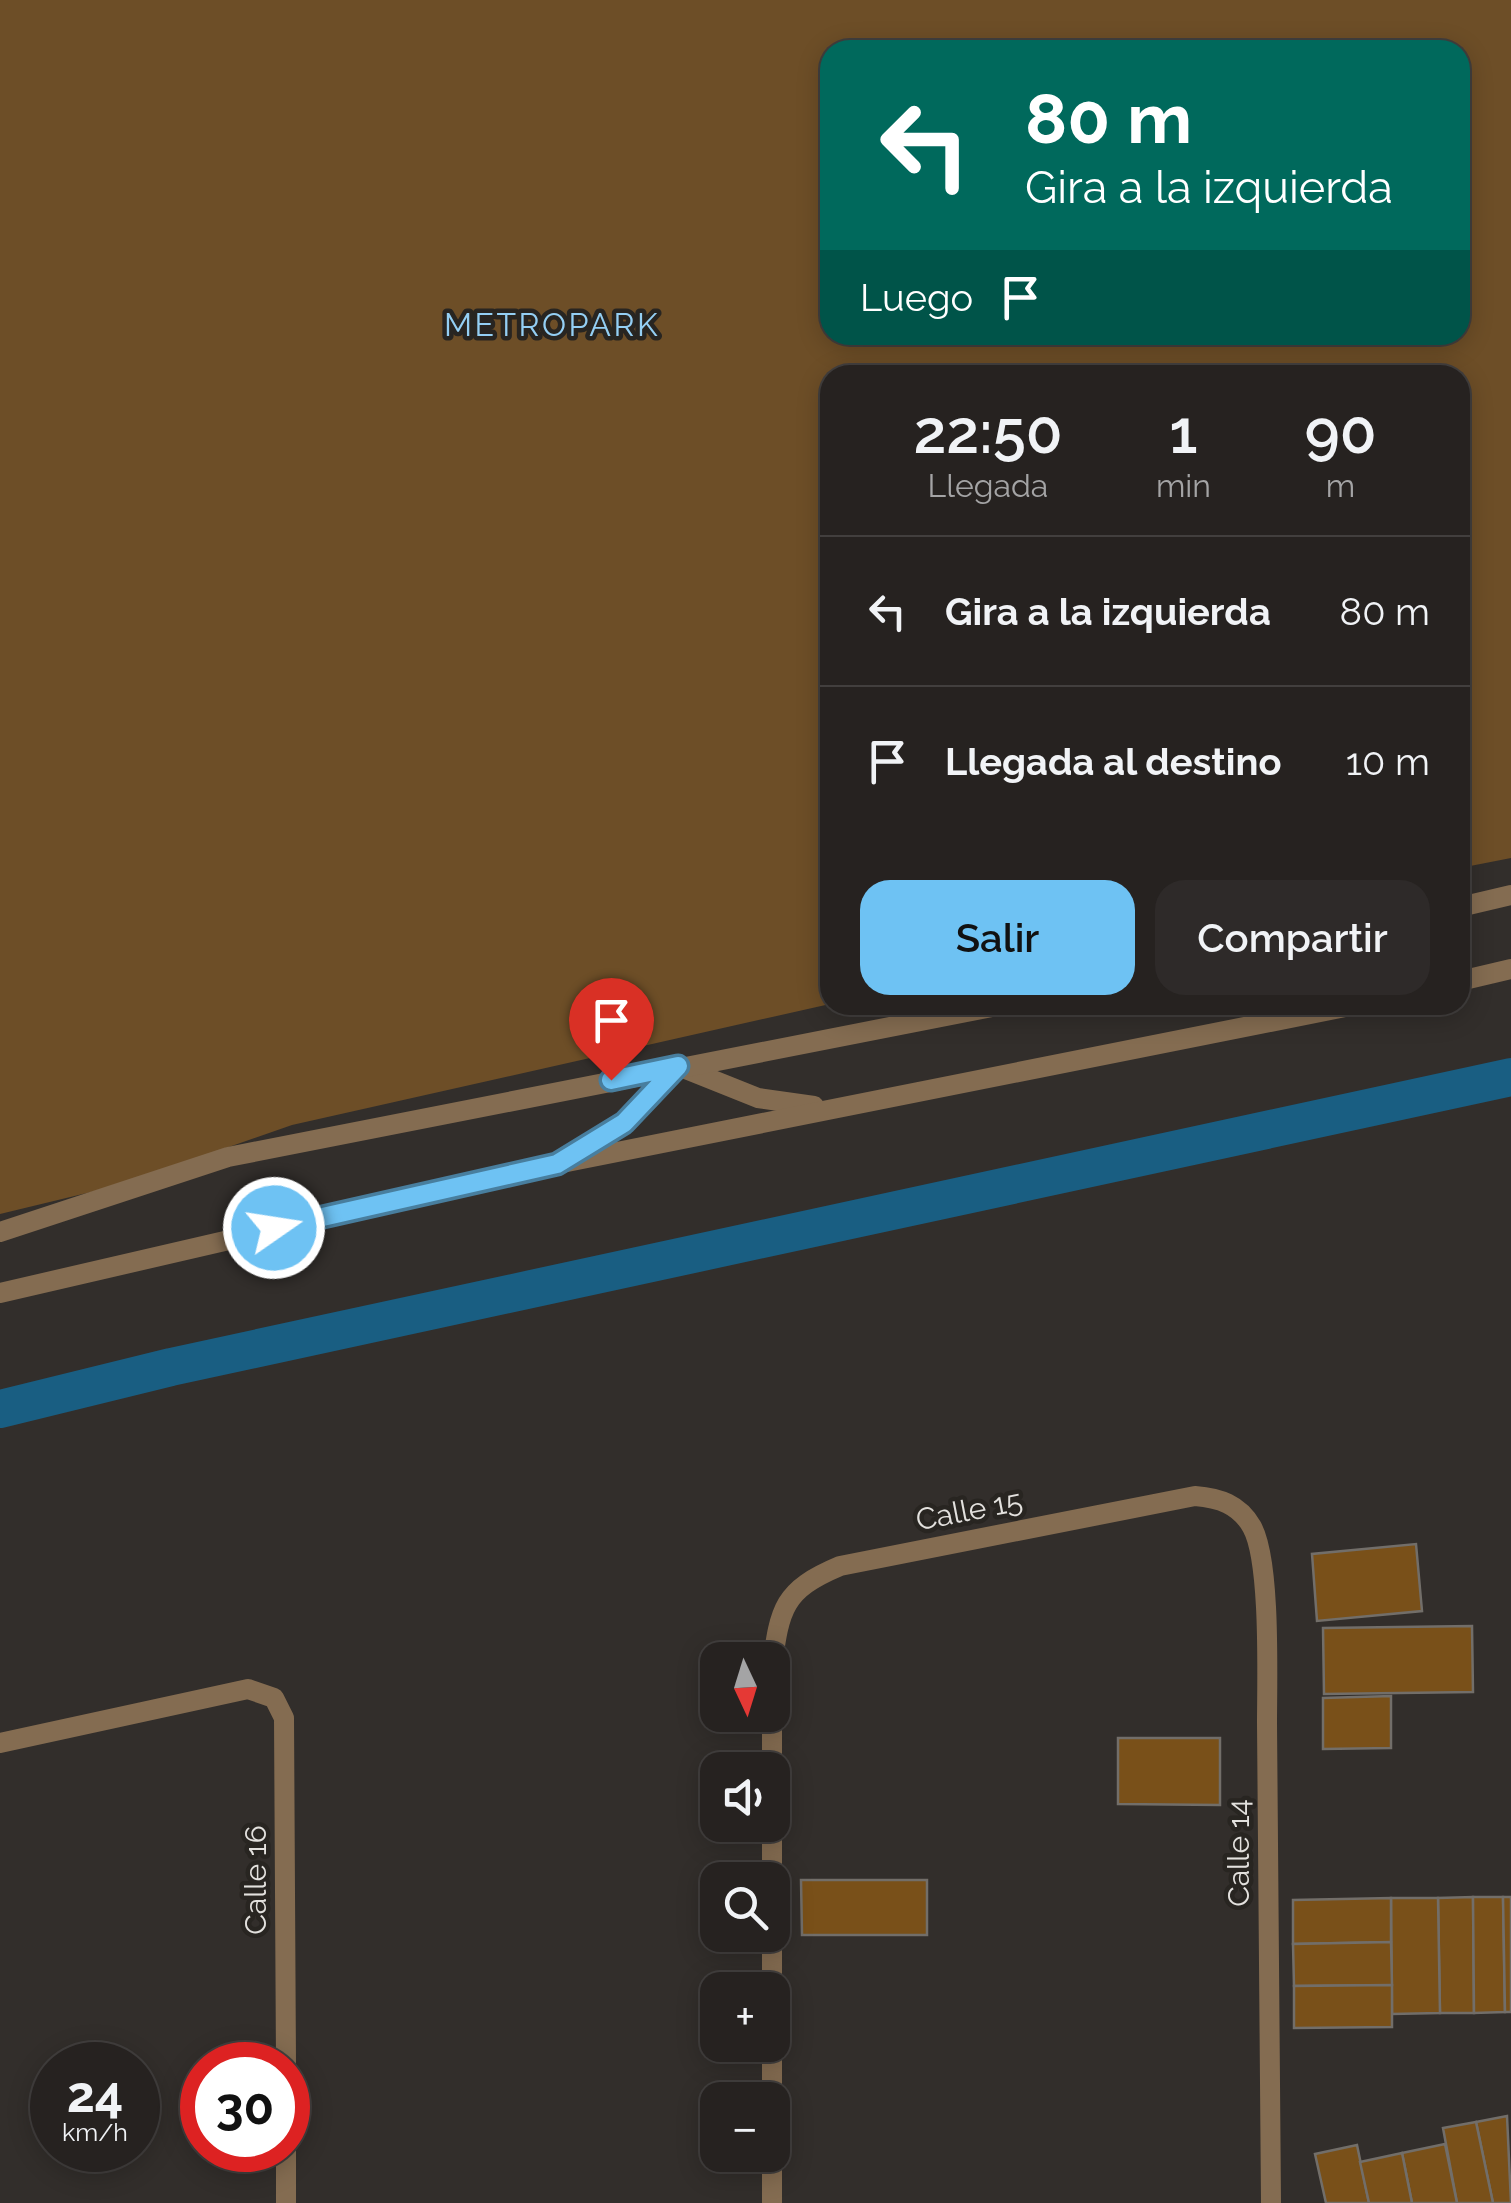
<!DOCTYPE html>
<html lang="es">
<meta charset="utf-8">
<style>
:root{--surface:#262220;--page:#2e2a29;--text:#f1f3f6;--muted:#a4a4a5;--line:#423f3e;--accent:#6ec2f3}
body{margin:0;font-family:Raleway,sans-serif;background:var(--page);color:var(--text);height:100vh;display:flex;flex-direction:column;font-size:38px;white-space:nowrap}
*{box-sizing:border-box;margin:0}
p{font-size:32px;color:var(--muted)}
.icon{flex:none;width:55px;height:55px;fill:none;stroke:currentColor;stroke-width:2;stroke-linecap:round;stroke-linejoin:round}
.map{position:relative;flex:1;overflow:hidden}
.details{position:absolute;left:820px;top:365px;width:650px;height:650px;display:flex;flex-direction:column;background:var(--surface);border-radius:30px;box-shadow:0 5px 25px #0003,0 0 0 2px var(--line)}
.details>*{flex:none}
.hud{position:absolute;left:820px;top:40px;width:650px;height:305px;border-radius:30px;box-shadow:0 5px 25px #0003,0 0 0 2px var(--line);background:#00695c;color:#fff;overflow:hidden}
.needle{width:65px;rotate:176deg}
.buttons{position:absolute;left:700px;top:1642px;display:grid;gap:20px}
.buttons a{display:grid;place-items:center;width:90px;height:90px;border-radius:20px;background:var(--surface);box-shadow:0 5px 25px #0003,0 0 0 2px var(--line);font-size:50px}
.speed{position:absolute;left:30px;top:2042px;display:flex;gap:20px;font-size:50px;font-weight:700;text-align:center}
.speed>*{display:grid;place-content:center;width:130px;height:130px;border-radius:50%;background:var(--surface);box-shadow:0 5px 25px #0003,0 0 0 2px var(--line);line-height:1}
.speed small{font-size:25px;font-weight:400}
.speed .limit{border:15px solid #d22;background:#fff;color:#111}
.pin{position:absolute;display:grid;place-items:center;width:85px;height:85px;color:#fff;margin:-102px -42px;border-radius:50% 50% 50% 0;rotate:-45deg;box-shadow:0 0 10px #0007}
.pin .icon{rotate:45deg}
.me{position:absolute;width:110px;margin:-55px;rotate:77deg;stroke-linejoin:round;filter:drop-shadow(0 0 8px #0008)}
.turn{display:flex;align-items:center;gap:35px;height:210px;padding:0 40px;font-size:45px}
.turn .icon{width:130px;height:130px;stroke-width:2.5}
.turn b{display:block;font-size:70px;line-height:85px}
.then{display:flex;align-items:center;height:95px;padding:0 40px;background:#0003;gap:20px;font-size:38px}
.eta{display:flex;justify-content:space-evenly;align-items:center;height:170px;text-align:center}
.eta b{font-size:60px;font-weight:600;line-height:70px}
.action{display:flex;gap:20px;margin-top:auto;padding:20px 40px}
.action a{flex:1;height:115px;border-radius:30px;background:var(--accent);color:#111;font-size:40px;font-weight:600;line-height:115px;text-align:center}
.action a+a{background:var(--page);color:var(--text)}
ul{padding:0;list-style:none}
li{display:flex;align-items:center;gap:30px;height:150px;padding:0 40px;border-top:2px solid var(--line)}
li div{flex:1}
li b{display:block;font-size:38px}
li em{font-style:normal}
.map>svg:first-child{display:block}
</style>
<div class="map">
<svg width="1511" height="2203" viewBox="0 0 1511 2203">
<rect width="100%" height="100%" fill="#322e2b"/>
<path fill="#6d4e27" fill-rule="evenodd" d="M0,0H1511V858L1460,868V375H830V1004L292,1125L120,1185L0,1214ZM830,50H1460V335H830Z"/>
<g fill="none" stroke-linecap="round" stroke-linejoin="round">
<polyline stroke="#195e82" stroke-width="38" points="0,1409 171,1367 1511,1077"/>
</g>
<g fill="#795019" stroke="#726e69" stroke-width="2.5">
<polygon points="1416,1544 1422,1611 1317,1621 1312,1554"/>
<polygon points="1472,1626 1473,1692 1324,1694 1323,1628"/>
<polygon points="1391,1696 1391,1748 1323,1749 1323,1698"/>
<polygon points="1118,1738 1220,1738 1220,1805 1118,1804"/>
<polygon points="801,1880 927,1880 927,1935 802,1935"/>
<polygon points="1473,1897 1474,2013 1440,2013 1438,1898"/>
<polygon points="1473,1897 1503,1897 1505,2012 1474,2013"/>
<polygon points="1503,1897 1511,1897 1511,2012 1505,2012"/>
<polygon points="1391,1898 1438,1898 1440,2013 1392,2014"/>
<polygon points="1391,1898 1391,1942 1293,1944 1293,1900"/>
<polygon points="1391,1942 1392,1985 1294,1986 1293,1944"/>
<polygon points="1392,1985 1392,2027 1294,2028 1294,1986"/>
<polygon points="1507,2116 1511,2203 1493,2203 1476,2122"/>
<polygon points="1476,2122 1493,2203 1457,2203 1443,2128"/>
<polygon points="1445,2144 1457,2203 1412,2203 1402,2153"/>
<polygon points="1357,2145 1369,2203 1326,2203 1315,2154"/>
<polygon points="1402,2153 1412,2203 1369,2203 1360,2162"/>
</g>
<g fill="none" stroke-linecap="round" stroke-linejoin="round">
<g stroke="#846c51" stroke-width="20">
<polyline points="1460,907 1511,895"/>
<polyline points="1460,981 1511,969"/>
<polyline points="678,1066 758,1098 814,1106"/>
<polyline points="574,1155 624,1123 678,1066"/>
<polyline points="0,1232 228,1157 1002,1005"/>
<polyline points="0,1293 557,1164 1355,1005"/>
<path d="M772,1666C780,1608 783,1590 840,1566L1195,1496C1219,1498 1239,1504 1252,1527C1271,1561 1267,1680 1267,1723C1268,1883 1269,2043 1271,2203"/>
<polyline points="772,1715 772,1770"/>
<polyline points="0,1743 248,1689 274,1698 284,1718 286,2065"/>
<polyline points="772,1825 772,1880"/>
<polyline points="772,1935 772,1990"/>
<polyline points="772,2045 772,2100"/>
<polyline points="286,2150 286,2203"/>
<polyline points="772,2155 772,2203"/>
</g>
</g>
<g fill="none" stroke-linecap="round" stroke-linejoin="round">
<g stroke="#487e9e" stroke-width="25">
<polyline id="route" points="274,1228 557,1164 624,1123 678,1066 611,1080"/>
</g>
<use href="#route" stroke="#6ec2f3" stroke-width="18"/>
</g>
<g text-anchor="middle" dominant-baseline="central" stroke-width="9" stroke-linejoin="round" paint-order="stroke">
<g font-size="30" fill="#e3e1de" stroke="#282521">
<text transform="translate(969 1510) rotate(-11)">Calle 15</text>
<text transform="translate(1238 1853) rotate(-90)">Calle 14</text>
<text transform="translate(255 1880) rotate(-90)">Calle 16</text>
</g>
<g font-size="32" letter-spacing="2.5" fill="#94cff4" stroke="#282521">
<text x="552" y="324">METROPARK</text>
</g>
</g>
</svg>
<div class="buttons">
<a><svg class="needle" viewBox="-14 -14 28 28"><path d="M0-13l5 13h-10z" fill="#e53935"/><path d="M0 13l5-13h-10z" fill="#a4a4a5"/></svg></a>
<a><svg class="icon" aria-label="sound" viewBox="0 0 24 24"><path d="M4 9h4l5-4v14l-5-4H4zM17 9q2 3 0 6"/></svg></a>
<a><svg class="icon" aria-label="search" viewBox="0 0 24 24"><circle cx="10" cy="10" r="6"/><path d="M15 15l6 6"/></svg></a>
<a>+</a>
<a>−</a>
</div>
<div class="speed"><div>24<small>km/h</small></div><div class="limit">30</div></div>
<div class="pin" style="left:611px;top:1080px;background:#d93025"><svg class="icon" aria-label="arrive" viewBox="0 0 24 24"><path d="M6 21V4h12l-3 4 3 4H6"/></svg></div>
<svg class="me" style="left:274px;top:1228px" viewBox="-20 -20 40 40"><circle r="17" fill="#6ec2f3" stroke="#fff" stroke-width="3"/><path d="M0-11L8 9 0 5-8 9z" fill="#fff"/></svg>
<div class="hud">
<div class="turn"><svg class="icon" aria-label="left" viewBox="0 0 24 24"><path d="M17 20v-9H6M10 6l-5 5 5 5"/></svg><div><b>80 m</b>Gira a la izquierda</div></div>
<div class="then">Luego<svg class="icon" aria-label="arrive" viewBox="0 0 24 24"><path d="M6 21V4h12l-3 4 3 4H6"/></svg></div>
</div>
<section class="details">
<div class="eta">
<div><b>22:50</b><p>Llegada</p></div>
<div><b>1</b><p>min</p></div>
<div><b>90</b><p>m</p></div>
</div>
<ul>
<li><svg class="icon" aria-label="left" viewBox="0 0 24 24"><path d="M17 20v-9H6M10 6l-5 5 5 5"/></svg><div><b>Gira a la izquierda</b></div><em>80 m</em></li>
<li><svg class="icon" aria-label="arrive" viewBox="0 0 24 24"><path d="M6 21V4h12l-3 4 3 4H6"/></svg><div><b>Llegada al destino</b></div><em>10 m</em></li>
</ul>
<div class="action"><a>Salir</a><a>Compartir</a></div>
</section>
</div>
